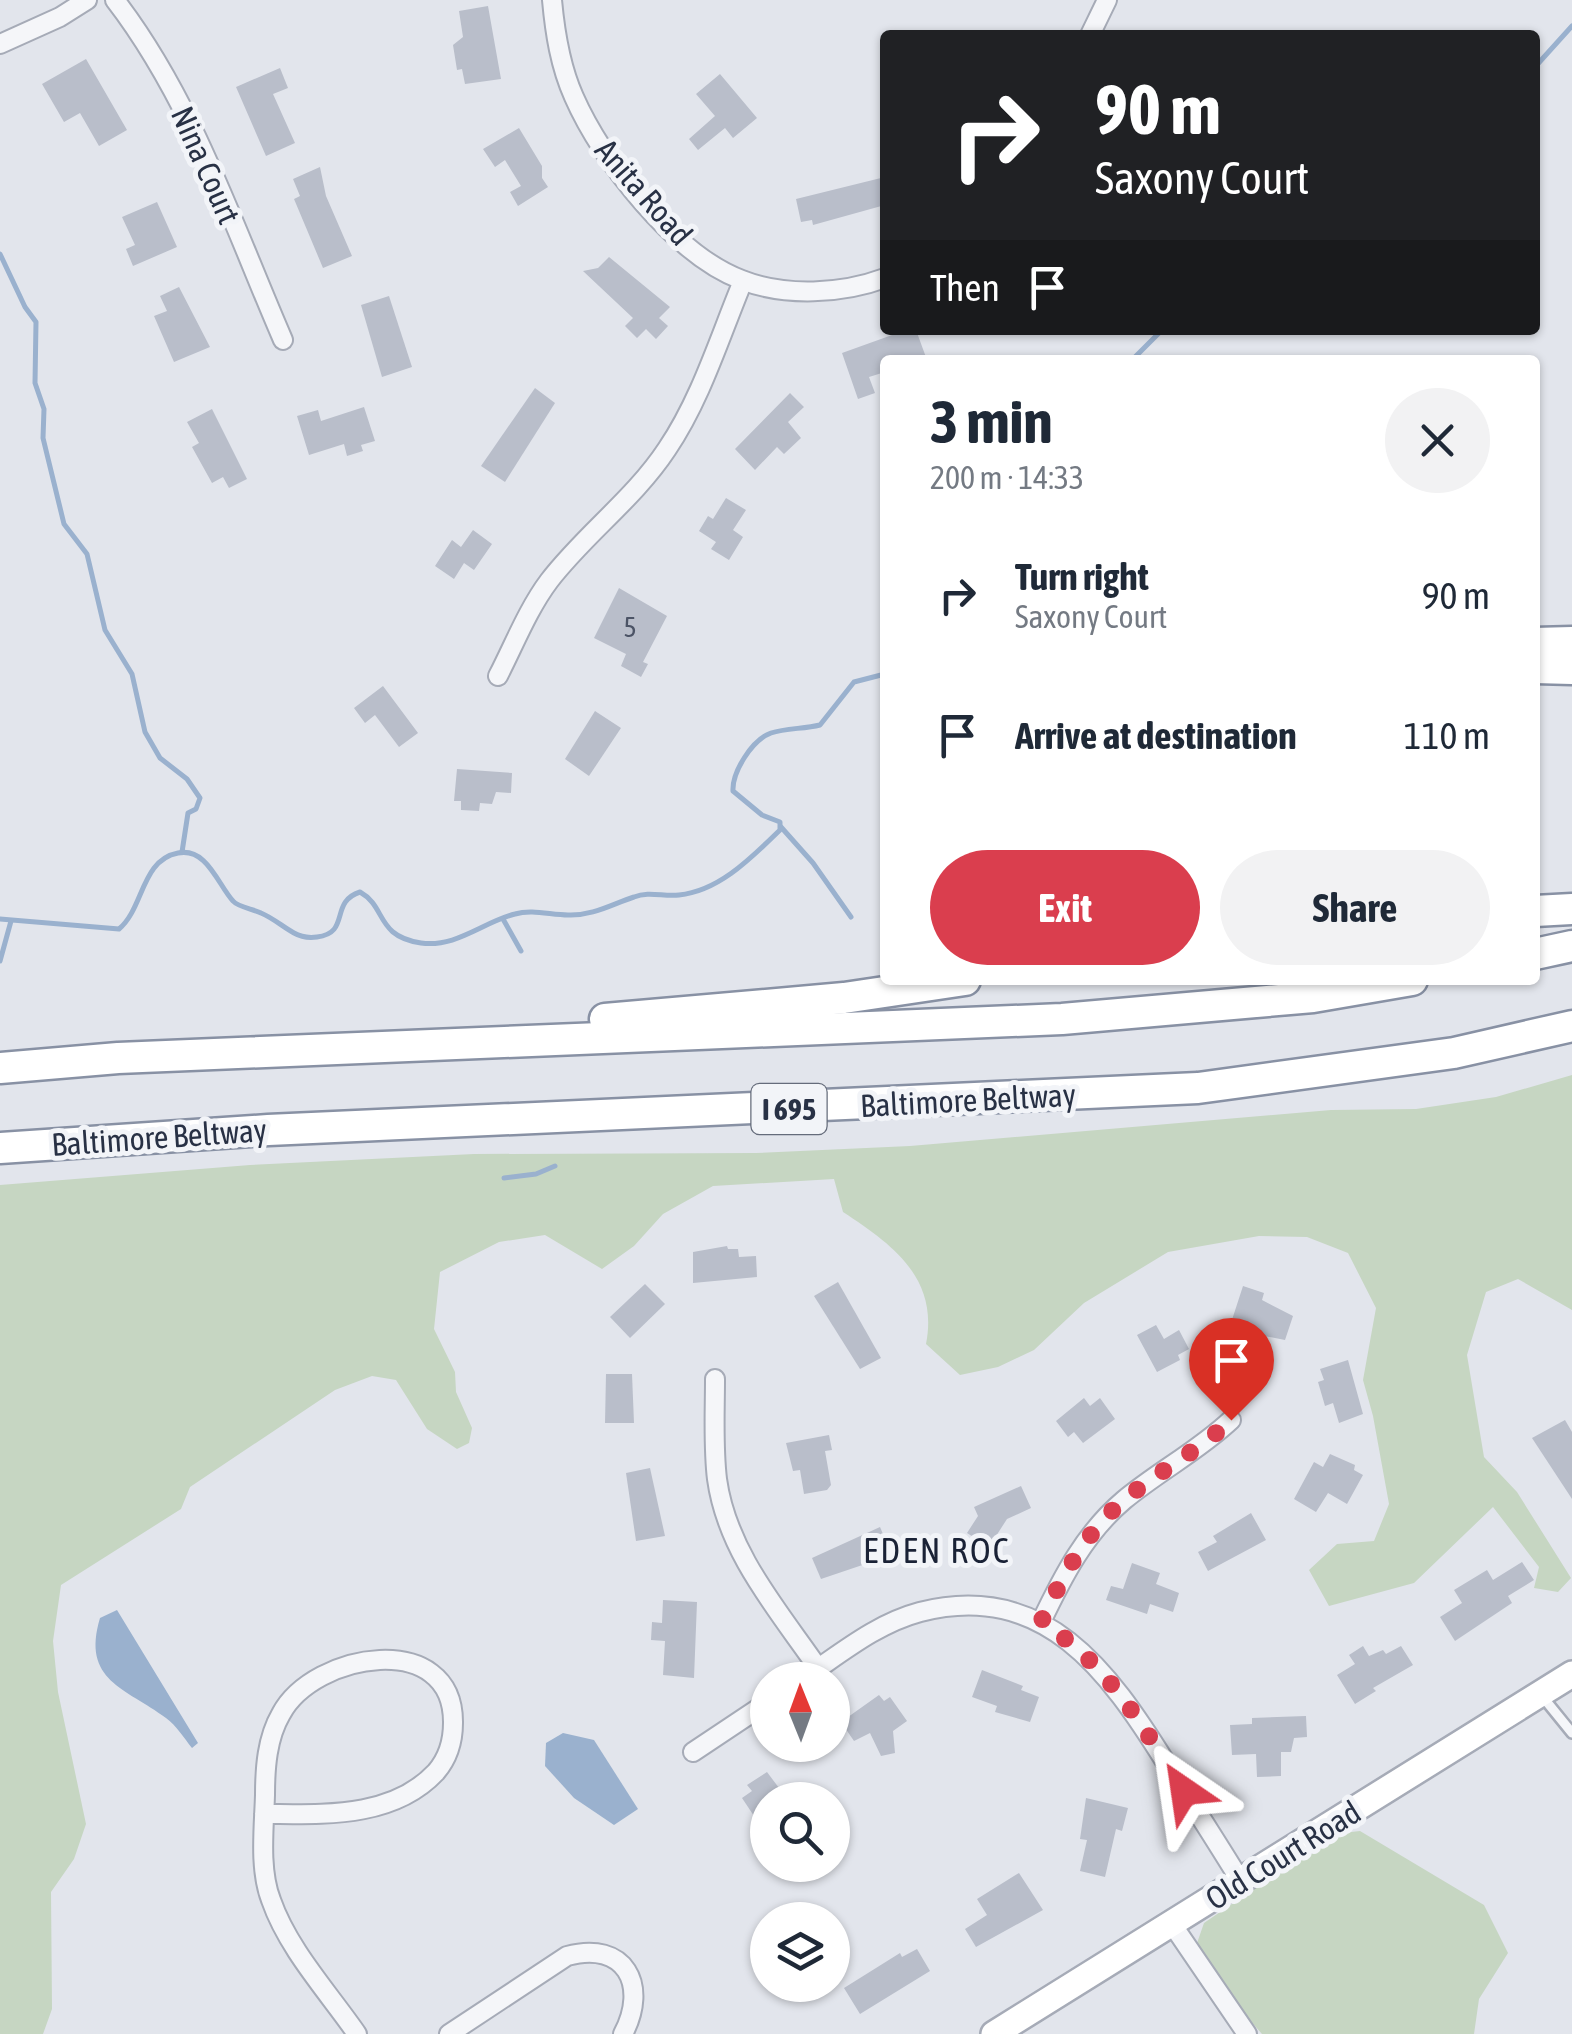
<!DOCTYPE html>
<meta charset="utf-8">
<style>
:root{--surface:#fff;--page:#f2f2f3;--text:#1f2937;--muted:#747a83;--accent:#da3e4e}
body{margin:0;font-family:"Asap Condensed",sans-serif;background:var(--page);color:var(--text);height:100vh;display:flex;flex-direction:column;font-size:38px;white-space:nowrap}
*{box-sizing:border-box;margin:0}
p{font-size:32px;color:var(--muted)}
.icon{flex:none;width:55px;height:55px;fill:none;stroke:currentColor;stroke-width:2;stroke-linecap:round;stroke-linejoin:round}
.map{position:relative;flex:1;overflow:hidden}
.details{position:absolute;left:880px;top:355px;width:660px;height:630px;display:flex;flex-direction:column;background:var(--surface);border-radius:10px;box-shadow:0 2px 8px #0004}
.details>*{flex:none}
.hud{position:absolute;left:880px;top:30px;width:660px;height:305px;border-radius:10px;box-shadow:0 2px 8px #0004;background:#202124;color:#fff;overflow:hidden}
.needle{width:65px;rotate:359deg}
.controls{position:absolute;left:750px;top:1662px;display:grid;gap:20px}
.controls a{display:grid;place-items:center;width:100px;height:100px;border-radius:50%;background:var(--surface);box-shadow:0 2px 8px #0004;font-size:50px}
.pin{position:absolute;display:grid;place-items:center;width:85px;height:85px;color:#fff;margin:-102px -42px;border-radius:50% 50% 50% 0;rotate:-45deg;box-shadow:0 0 10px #0007}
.pin .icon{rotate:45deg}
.me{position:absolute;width:110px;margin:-55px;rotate:328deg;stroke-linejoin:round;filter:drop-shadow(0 0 8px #0008)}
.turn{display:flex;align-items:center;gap:35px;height:210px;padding:0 50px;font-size:45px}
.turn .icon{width:130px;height:130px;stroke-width:2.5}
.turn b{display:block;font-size:70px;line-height:85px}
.then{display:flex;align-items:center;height:95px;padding:0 50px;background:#0003;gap:20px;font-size:38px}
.round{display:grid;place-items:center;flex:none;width:105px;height:105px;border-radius:52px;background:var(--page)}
.overview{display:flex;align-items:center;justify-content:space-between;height:170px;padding:0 50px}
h1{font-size:60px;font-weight:700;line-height:75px}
.cta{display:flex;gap:20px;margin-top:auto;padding:20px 50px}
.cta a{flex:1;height:115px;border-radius:60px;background:var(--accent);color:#fff;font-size:40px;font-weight:700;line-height:115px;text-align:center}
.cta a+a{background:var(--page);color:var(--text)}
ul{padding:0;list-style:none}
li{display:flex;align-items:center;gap:30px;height:140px;padding:0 50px}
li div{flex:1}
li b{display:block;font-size:38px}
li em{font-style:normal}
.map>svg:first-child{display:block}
</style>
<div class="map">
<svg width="1572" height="2034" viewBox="0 0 1572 2034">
<rect width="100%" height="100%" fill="#e2e5ec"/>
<g fill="#c6d6c2">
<path d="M1572,1075V1310L1518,1279L1486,1292L1467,1355L1484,1457L1517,1492L1571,1578L1558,1592L1534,1588L1539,1567L1493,1507L1414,1583L1329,1606L1309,1570L1337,1544L1374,1541L1389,1504L1373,1416L1363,1380L1376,1308L1348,1253L1307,1237L1259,1236L1168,1252L1084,1303L1034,1350L998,1367L960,1375L926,1344C939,1278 892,1244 843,1212L834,1179L713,1186L663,1214L634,1246L602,1269L545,1235L499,1242L440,1272L434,1329L455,1372L456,1392L472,1428L469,1443L457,1449L427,1429L396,1380L372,1376L335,1390L190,1487L181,1509L61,1585L53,1641L58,1692L86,1824L74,1859L51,1892L52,2009L43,2034H0V1185L250,1165L474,1154L756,1153L910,1146L1331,1110L1416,1109L1496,1097Z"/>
<polygon points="1360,1831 1484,1905 1508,1953 1479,1999 1474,2034 1262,2034 1227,1994 1196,1946 1204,1923 1334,1834"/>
</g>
<g fill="#9ab1ce">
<path d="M117,1610L198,1743L192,1748C184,1738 176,1725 166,1718C126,1688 81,1681 100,1618Z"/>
<polygon points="563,1733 594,1740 638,1809 614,1825 574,1798 545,1766 546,1743"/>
</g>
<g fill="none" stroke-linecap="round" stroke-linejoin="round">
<g stroke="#9ab1ce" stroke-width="5">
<polyline points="1535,67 1572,26"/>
<polyline points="0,254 25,307 36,322 35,383 44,409 43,438 64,524 87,554 105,630 132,674 145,732 160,758 187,779 200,798 196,809 188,813 182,852"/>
<polyline points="1132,360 1162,330"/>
<polyline points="781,827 813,863 851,917"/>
<path d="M0,919L119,929C144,908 141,860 178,853C207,847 218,885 233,901C238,907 253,909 261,913C273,918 283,927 294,933C301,937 310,938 317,937C351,933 329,902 360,892C387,907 375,936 421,943C456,948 483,922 515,914C532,909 551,915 568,915C593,916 612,904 634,897C649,891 664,897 679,895C720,891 753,856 780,830V822L762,815L733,791C732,772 752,740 771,733C786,728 804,729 820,725L854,682L885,674"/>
<polyline points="503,919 521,951"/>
<polyline points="0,961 11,921"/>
<polyline points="504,1178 536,1174 555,1166"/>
</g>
</g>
<g fill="#b9beca">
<polygon points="488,6 501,79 465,84 462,69 457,70 453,45 463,37 459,11"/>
<polygon points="86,59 127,130 99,146 80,113 64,122 42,84"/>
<polygon points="280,68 288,88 273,94 295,143 266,156 236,87"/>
<polygon points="720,74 757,118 733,138 725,128 698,150 689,139 715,116 696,94"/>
<polygon points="519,128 542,166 542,178 548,187 518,206 510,192 521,186 505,160 495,167 483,149"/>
<polygon points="320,167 326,196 352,256 323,268 294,199 300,196 293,179"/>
<polygon points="885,177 885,205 813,225 812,220 801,222 796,199"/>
<polygon points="157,202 177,247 133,266 126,249 135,245 122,217"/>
<polygon points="609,257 670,307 659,318 668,326 656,339 646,329 637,338 625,326 633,318 583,271 598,268"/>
<polygon points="179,287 210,347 174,362 154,316 167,311 160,296"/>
<polygon points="389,296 412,367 382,377 361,305"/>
<polygon points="906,330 916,330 927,360 885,360 885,372 869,377 875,393 858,399 842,353"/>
<polygon points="535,388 555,403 505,482 481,466"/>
<polygon points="790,393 804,407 788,422 801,438 784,454 777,447 755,470 735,449"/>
<polygon points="364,407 375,441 361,445 363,451 347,456 344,444 309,455 297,416 318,410 321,421"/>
<polygon points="212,409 247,479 229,488 223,477 212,483 192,447 199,443 187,422"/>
<polygon points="726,498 746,510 733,530 743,537 729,560 711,549 716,542 699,531 708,516 713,519"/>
<polygon points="473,530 492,544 474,570 464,563 454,579 435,566 452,540 461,547"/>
<polygon points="619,588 667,616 643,662 648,664 641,677 621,666 626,654 594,638"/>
<polygon points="383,686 418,733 399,747 375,715 365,723 354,708"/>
<polygon points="595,711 621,728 589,776 565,759"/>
<polygon points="457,769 512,773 511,793 496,792 492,804 480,803 479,811 461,810 461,801 454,801"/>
<polygon points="727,1246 728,1249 738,1249 739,1257 756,1256 757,1277 693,1283 693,1252"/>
<polygon points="838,1282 881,1358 860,1369 814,1296"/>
<polygon points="645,1284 665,1304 630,1338 610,1317"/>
<polygon points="1243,1286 1264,1293 1262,1300 1293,1316 1285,1340 1229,1329"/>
<polygon points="1156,1325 1164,1339 1179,1330 1189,1349 1178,1355 1180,1360 1157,1372 1137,1335"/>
<polygon points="1348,1360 1363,1414 1339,1423 1333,1403 1325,1406 1318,1382 1324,1380 1320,1369"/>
<polygon points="606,1374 632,1374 634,1423 605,1423"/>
<polygon points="1084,1398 1090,1406 1100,1398 1115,1419 1083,1443 1074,1432 1068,1437 1056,1421"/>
<polygon points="1565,1420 1572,1432 1572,1499 1532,1438"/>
<polygon points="829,1435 832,1450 825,1451 831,1485 827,1490 804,1494 800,1470 793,1471 786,1443"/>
<polygon points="1330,1454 1355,1465 1354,1470 1363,1475 1347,1504 1328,1493 1316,1512 1294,1499 1314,1462 1323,1467"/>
<polygon points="650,1468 665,1536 636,1541 626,1473"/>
<polygon points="1021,1486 1031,1508 1007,1519 989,1547 967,1533 978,1516 974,1507"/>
<polygon points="1251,1513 1266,1540 1208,1571 1198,1552 1217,1542 1213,1536"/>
<polygon points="880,1527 892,1555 821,1579 812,1558"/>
<polygon points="1522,1562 1534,1580 1508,1596 1512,1603 1455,1641 1440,1617 1462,1603 1454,1590 1487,1570 1493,1580"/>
<polygon points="1132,1563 1160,1573 1156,1584 1179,1593 1173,1612 1150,1604 1147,1614 1106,1600 1111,1586 1123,1589"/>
<polygon points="663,1600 697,1602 694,1678 663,1675 665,1641 651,1640 652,1622 662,1623"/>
<polygon points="1363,1646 1369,1656 1383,1650 1386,1654 1401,1646 1413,1665 1373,1688 1376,1691 1355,1704 1337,1675 1355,1664 1349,1655"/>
<polygon points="982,1670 1023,1686 1021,1690 1039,1697 1030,1722 995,1712 997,1706 972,1697"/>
<polygon points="879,1695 884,1701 890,1697 907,1721 893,1731 895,1753 881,1756 870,1733 854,1741 841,1722"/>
<polygon points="1306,1716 1307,1737 1294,1738 1291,1752 1281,1752 1281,1776 1257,1777 1256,1754 1232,1755 1230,1725 1252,1724 1252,1718"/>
<polygon points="767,1772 788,1800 768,1800 768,1816 758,1822 742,1798 752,1791 747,1785"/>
<polygon points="1086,1798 1128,1808 1122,1831 1116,1829 1105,1877 1080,1871 1087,1840 1080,1839"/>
<polygon points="1019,1873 1043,1910 976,1947 965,1929 987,1915 977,1899"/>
<polygon points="917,1949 930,1971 860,2014 844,1988 900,1953 902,1957"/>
</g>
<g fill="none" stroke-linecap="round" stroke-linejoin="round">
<g stroke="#a6abb7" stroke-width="14">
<polyline id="service" points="1542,1696 1572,1733"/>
</g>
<g stroke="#a6abb7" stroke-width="22">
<g id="minor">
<path d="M115,0C192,100 233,225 283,340"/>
<path d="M552,0C555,33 560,66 574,97C602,161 675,255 742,280C785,297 842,294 885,278"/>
<polyline points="1090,35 1107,0"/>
<polyline points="0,44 60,17 87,0"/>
<path d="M498,676C514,645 528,609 549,581C585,534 634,499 667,449C701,399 720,336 743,281"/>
<path d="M715,1379C715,1412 713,1446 717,1479C727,1552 778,1610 818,1668"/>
<path d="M1041,1622C1063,1576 1085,1533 1124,1500C1159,1471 1198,1451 1231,1420"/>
<path d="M801,1680C839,1655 875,1624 920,1612C1045,1580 1109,1672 1166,1763C1191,1802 1216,1841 1240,1880"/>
<polyline points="693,1752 768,1702"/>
<path d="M264,1814C322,1814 392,1819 436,1772C448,1758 453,1742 453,1723C454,1629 314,1652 281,1714C267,1738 265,1768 265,1795C264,1828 259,1869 271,1900C288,1949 328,1992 357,2034"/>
<polyline points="1172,1924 1247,2034"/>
<path d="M449,2034L567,1956C625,1940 649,1985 623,2034"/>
</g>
</g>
<g stroke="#a6abb7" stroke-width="30">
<polyline id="secondary" points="994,2034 1572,1674"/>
</g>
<g stroke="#8891a4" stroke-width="35">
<g id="motorway">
<polyline points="1535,643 1572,642"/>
<polyline points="1535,668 1572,669"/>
<polyline points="1535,911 1572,909"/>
<polyline points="1535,954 1572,946"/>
<polyline points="605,1019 844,998 965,980"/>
<polyline points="0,1068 118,1058 1062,1019 1313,997 1412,980"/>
<polyline points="0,1148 268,1130 1198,1088 1454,1053 1572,1026"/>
</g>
</g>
<use href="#service" stroke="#f5f6f9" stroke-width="9"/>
<use href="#minor" stroke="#f5f6f9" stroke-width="18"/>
<use href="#secondary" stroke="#fff" stroke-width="25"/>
<use href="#motorway" stroke="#fff" stroke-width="30"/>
</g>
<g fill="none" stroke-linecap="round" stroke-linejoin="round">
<path stroke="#da3e4e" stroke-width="18" stroke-dasharray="0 32.4" d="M1184,1791C1142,1726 1108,1663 1041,1622C1063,1576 1085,1533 1124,1500C1159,1471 1198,1451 1231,1420"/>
</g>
<g text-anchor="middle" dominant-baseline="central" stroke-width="10" stroke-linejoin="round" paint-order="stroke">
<g font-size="28" fill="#4c5466">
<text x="630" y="627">5</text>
</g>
<rect fill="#f2f4f8" stroke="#656c7b" stroke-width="2.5" x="751.5" y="1084" width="75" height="50" rx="8"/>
<g font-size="30" font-weight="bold" fill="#283145">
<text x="789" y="1109">I 695</text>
</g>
<g font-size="32" fill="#283145" stroke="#f2f4f8">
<text transform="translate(206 165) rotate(66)">Nina Court</text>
<text transform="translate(644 192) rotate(49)">Anita Road</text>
<text transform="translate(968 1100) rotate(-3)">Baltimore Beltway</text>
<text transform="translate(159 1137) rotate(-4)">Baltimore Beltway</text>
<text transform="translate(1283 1855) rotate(-32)">Old Court Road</text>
</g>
<g font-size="35" letter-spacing="2.5" fill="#1a2236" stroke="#f2f4f8">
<text x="937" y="1550">EDEN ROC</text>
</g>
</g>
</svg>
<div class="controls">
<a><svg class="needle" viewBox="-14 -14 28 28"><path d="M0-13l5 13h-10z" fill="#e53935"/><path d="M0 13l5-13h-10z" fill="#747a83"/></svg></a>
<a><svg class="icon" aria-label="search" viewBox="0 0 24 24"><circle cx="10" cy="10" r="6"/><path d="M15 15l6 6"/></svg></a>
<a><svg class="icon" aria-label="layers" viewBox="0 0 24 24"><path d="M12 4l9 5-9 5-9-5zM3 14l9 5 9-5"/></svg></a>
</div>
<div class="pin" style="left:1231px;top:1420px;background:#d93025"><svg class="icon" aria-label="arrive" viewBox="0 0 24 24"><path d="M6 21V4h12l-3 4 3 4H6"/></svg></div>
<svg class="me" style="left:1184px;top:1791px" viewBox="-20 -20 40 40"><path d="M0-17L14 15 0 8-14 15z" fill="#da3e4e" stroke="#fff" stroke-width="4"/></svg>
<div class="hud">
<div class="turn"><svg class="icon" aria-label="right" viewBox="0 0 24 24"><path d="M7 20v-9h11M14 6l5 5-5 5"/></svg><div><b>90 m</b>Saxony Court</div></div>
<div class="then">Then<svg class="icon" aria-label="arrive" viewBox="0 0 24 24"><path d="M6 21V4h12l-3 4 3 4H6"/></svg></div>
</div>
<section class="details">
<div class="overview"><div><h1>3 min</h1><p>200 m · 14:33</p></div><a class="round"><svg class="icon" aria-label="close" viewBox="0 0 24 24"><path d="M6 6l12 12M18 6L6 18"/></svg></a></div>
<ul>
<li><svg class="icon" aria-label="right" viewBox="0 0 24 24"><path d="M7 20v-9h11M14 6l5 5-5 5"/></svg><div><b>Turn right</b><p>Saxony Court</p></div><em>90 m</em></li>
<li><svg class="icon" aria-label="arrive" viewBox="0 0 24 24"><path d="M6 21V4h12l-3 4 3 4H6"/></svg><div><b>Arrive at destination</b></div><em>110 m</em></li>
</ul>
<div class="cta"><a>Exit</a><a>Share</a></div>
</section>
</div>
